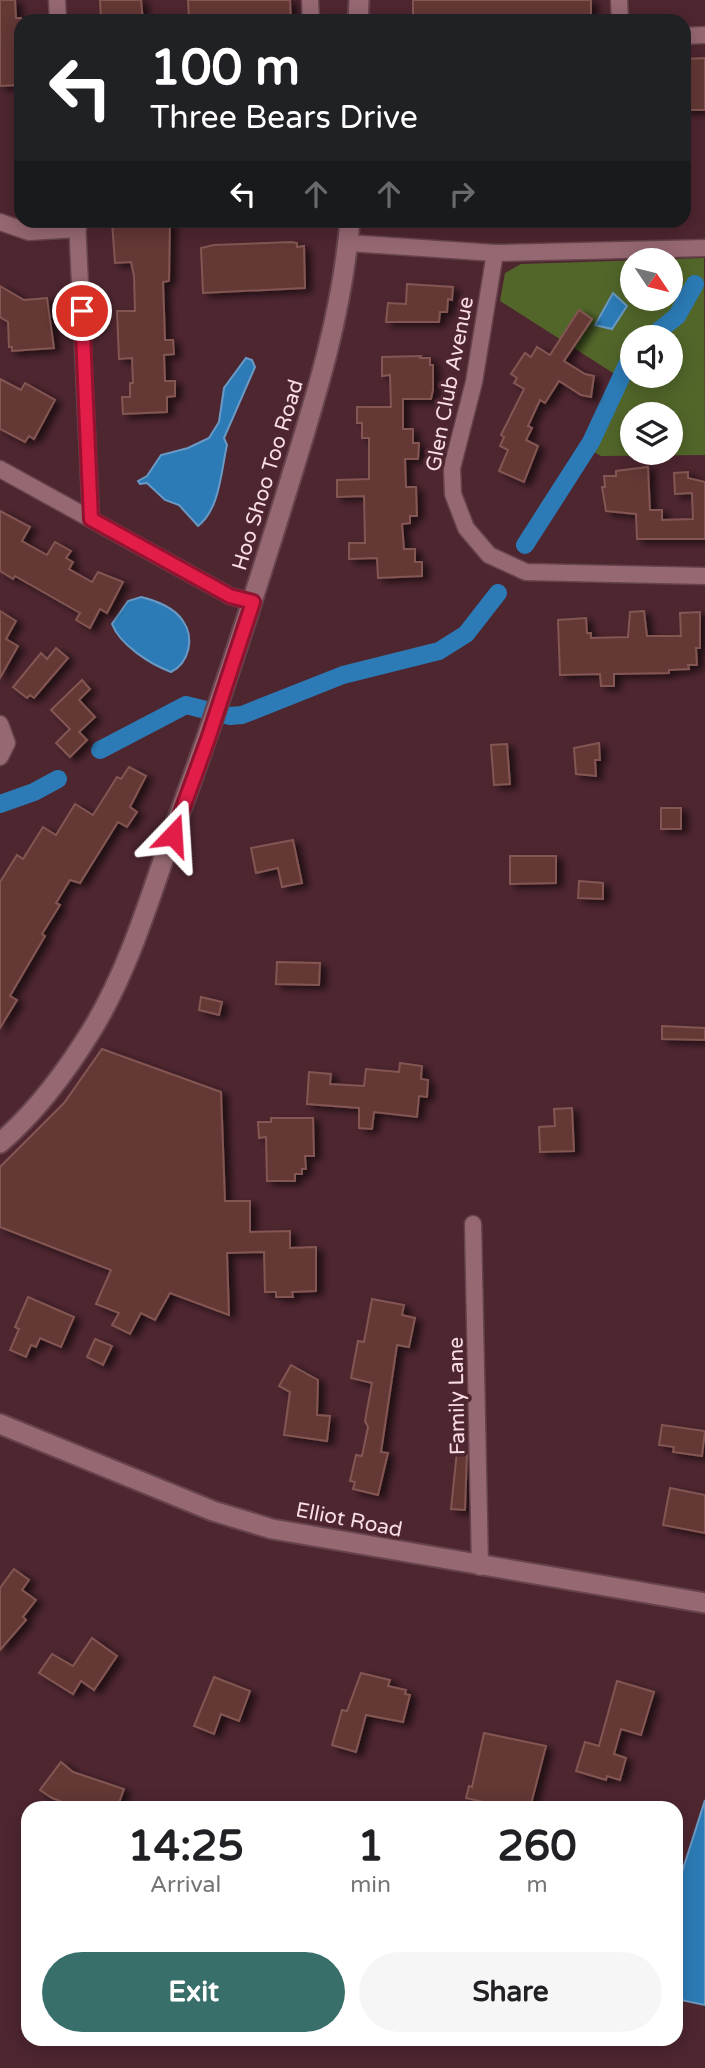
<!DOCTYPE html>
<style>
:root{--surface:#fff;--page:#f6f6f6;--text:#202124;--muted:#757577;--accent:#396f6a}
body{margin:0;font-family:"Varela Round",sans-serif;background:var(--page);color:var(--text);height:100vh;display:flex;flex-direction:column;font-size:26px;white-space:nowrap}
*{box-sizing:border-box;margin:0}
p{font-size:23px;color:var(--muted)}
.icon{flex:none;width:38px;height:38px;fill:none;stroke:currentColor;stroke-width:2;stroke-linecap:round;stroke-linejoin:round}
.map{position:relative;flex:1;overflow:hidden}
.panel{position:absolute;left:21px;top:1801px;width:662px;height:245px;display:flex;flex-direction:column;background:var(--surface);border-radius:21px;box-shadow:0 4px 18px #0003}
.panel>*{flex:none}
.banner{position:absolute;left:14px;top:14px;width:677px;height:214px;border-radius:21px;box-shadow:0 4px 18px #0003;background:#202124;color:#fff;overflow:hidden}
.needle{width:46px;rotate:125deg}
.tools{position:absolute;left:620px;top:248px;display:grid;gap:14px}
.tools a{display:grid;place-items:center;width:63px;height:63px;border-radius:50%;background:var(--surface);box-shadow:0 4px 18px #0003;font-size:35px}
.pin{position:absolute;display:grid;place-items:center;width:60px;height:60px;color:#fff;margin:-30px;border:4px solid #fff;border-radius:50%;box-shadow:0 2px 7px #0007}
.me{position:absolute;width:77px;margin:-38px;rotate:20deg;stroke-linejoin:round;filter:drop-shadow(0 0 5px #0008)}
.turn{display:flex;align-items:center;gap:24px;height:147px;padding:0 21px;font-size:32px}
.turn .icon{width:91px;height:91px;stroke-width:2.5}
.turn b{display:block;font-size:49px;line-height:60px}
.lanes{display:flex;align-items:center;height:66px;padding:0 21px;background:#0003;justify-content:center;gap:35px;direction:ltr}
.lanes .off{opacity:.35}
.eta{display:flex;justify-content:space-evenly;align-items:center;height:119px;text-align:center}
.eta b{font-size:42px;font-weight:700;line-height:49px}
.primary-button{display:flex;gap:14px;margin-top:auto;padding:14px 21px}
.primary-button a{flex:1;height:80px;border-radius:42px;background:var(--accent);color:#fff;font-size:28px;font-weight:700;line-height:80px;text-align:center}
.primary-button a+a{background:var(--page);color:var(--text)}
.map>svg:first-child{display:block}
</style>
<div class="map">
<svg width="705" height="2068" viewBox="0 0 705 2068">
<defs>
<filter id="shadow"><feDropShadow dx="6" dy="3.5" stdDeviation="3.5" flood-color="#0009"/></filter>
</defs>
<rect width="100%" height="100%" fill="#4e2630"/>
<path fill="#52662a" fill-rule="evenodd" d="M704,258L705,455L601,456L592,451L624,380L500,301L505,273L521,264ZM632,261H670V299H632ZM632,338H670V376H632ZM632,415H670V453H632Z"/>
<g fill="#2c7bb6" stroke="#6a99c4" stroke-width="2">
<polygon points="613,293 627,306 612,329 595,325"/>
<path d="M246,358L252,360L255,367L224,438L227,445C221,471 220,509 198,526L179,505L165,500L147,483L140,484L138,481L147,476L161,455L188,448L209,438L219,422L224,388Z"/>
<path d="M141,597C155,600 175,608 183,621C195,638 189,663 171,672C150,664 120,645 112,624L128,601Z"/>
<polygon points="705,1800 705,2005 676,1999 676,1891"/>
</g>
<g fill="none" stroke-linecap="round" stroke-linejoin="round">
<g stroke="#2c7bb6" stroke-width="18">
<polyline points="650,338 677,316 695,284"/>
<polyline points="525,545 591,442 632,354"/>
<polyline points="100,750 186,705 230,716 242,715 343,675 439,651 466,634 498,593"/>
<polyline points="0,804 34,792 58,779"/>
</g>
</g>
<g fill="#633936" stroke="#835652" stroke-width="2" filter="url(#shadow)">
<polygon points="0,0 15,0 16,18 21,18 21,85 0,86"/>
<polygon points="100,0 141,0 143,21 101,21"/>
<polygon points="188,0 290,0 291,21 189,21"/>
<polygon points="413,0 591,0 591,17 573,16 575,21 413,21"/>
<polygon points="705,58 705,110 684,110 684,59"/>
<polygon points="170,220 169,281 163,282 165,340 173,340 174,354 164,355 165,381 175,381 175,396 167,397 167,412 123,414 122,397 130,397 130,383 133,383 132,358 119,359 117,311 135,311 134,276 131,262 115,263 112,222"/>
<polygon points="291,242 297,243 297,247 304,246 305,288 203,293 201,248 214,245"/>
<polygon points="407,284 453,287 452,300 448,299 447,312 440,312 439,322 386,322 388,303 406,304"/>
<polygon points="0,286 24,300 47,298 54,348 12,351 12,347 9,347 8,322 0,317"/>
<polygon points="579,310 592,319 564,361 585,374 594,376 591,397 581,395 559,381 545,403 540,400 528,426 532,428 526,440 538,446 524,482 499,471 508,450 500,446 504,437 501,435 524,389 514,383 517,378 511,374 525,353 531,357 537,347 550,355"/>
<polygon points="421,356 420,358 430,358 430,365 433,365 433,390 431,399 403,399 403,429 413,429 413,443 419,443 418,459 405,459 406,487 416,487 417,516 410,516 410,523 402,524 404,549 415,549 415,562 422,562 422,576 378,578 377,558 349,559 349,543 365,543 364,496 337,497 337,480 369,479 369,438 362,438 362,423 357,423 357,407 391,407 390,375 382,376 382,357"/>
<polygon points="0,379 21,390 25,383 55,400 34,439 29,436 25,442 0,429"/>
<polygon points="648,467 650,510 662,510 662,520 693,519 692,493 675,494 674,473 688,472 688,478 705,482 705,539 637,539 636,514 606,511 602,487 605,487 604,476 616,476 616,471"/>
<polygon points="0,511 30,527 22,541 47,555 55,542 71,551 66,558 73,562 69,569 92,582 98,572 123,582 107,613 100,609 90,628 76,620 80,613 15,576 13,579 0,571"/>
<polygon points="0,611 16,621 6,639 18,646 0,678"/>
<polygon points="644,611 647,636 681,636 680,613 700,612 700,648 696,648 697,665 688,665 689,669 669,670 669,673 614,674 614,686 601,686 600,674 560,675 558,620 586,618 587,633 591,633 591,638 628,637 630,612"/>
<polygon points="56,648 68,658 34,698 30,695 27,698 13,687 41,653 47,659"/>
<polygon points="82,680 90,689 79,700 95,717 79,732 87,740 70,757 56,743 70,729 51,710"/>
<polygon points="599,743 600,760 595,760 596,776 576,774 574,748"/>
<polygon points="507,744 510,784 494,785 491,745"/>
<polygon points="129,767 146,776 130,807 137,812 127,827 118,822 80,883 70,880 56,903 60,905 42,934 45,936 10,996 17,1000 0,1028 0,882 17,855 23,859 43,827 56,835 75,804 93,815 117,777 121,779"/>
<rect x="661" y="808" width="20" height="21"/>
<polygon points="293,840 302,883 282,887 278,868 256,873 251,848"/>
<polygon points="510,856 556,856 556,883 510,884"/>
<polygon points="579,881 603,883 603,899 578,898"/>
<polygon points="277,962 320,963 319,985 276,984"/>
<polygon points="201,997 222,1002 219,1015 199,1010"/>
<polygon points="662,1026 705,1028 705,1040 662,1039"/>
<polygon points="102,1049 221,1092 225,1201 250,1201 250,1232 290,1231 290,1248 316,1247 316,1291 292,1292 293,1297 276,1297 276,1292 265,1292 264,1252 227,1253 229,1315 170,1293 155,1320 141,1313 130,1334 112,1325 119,1313 96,1304 111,1270 0,1227 0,1167 64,1103"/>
<polygon points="400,1063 422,1066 421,1079 428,1080 427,1097 419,1096 417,1117 374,1112 372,1129 359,1128 359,1108 307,1104 309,1072 331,1074 330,1084 364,1086 366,1069 399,1072"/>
<polygon points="572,1108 574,1151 540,1152 539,1127 555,1126 554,1109"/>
<polygon points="271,1118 313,1118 314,1156 305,1156 306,1169 302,1169 302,1174 295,1174 295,1181 267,1181 266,1137 259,1138 258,1122 271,1122"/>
<polygon points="28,1297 74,1317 61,1347 40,1338 36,1347 31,1345 26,1357 10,1350 19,1329 15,1327"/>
<polygon points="372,1299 404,1305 402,1315 415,1318 409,1347 397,1345 381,1452 388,1453 378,1495 353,1489 355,1482 350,1481 356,1455 362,1456 368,1427 365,1421 372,1383 351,1378 358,1341 364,1342"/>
<polygon points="95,1339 112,1346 103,1365 87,1357"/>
<polygon points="291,1365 318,1380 317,1415 330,1416 327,1441 284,1435 290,1392 279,1386"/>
<polygon points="662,1425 705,1431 702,1456 673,1452 674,1447 659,1445"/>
<polygon points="457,1451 467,1452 465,1510 451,1509"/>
<polygon points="670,1488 705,1495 705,1533 663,1525"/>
<polygon points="14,1569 29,1580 22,1590 36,1600 23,1617 26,1620 0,1650 0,1588"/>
<polygon points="92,1638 117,1656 94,1690 81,1681 73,1694 39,1673 52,1654 73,1666"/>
<polygon points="361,1673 390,1680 388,1686 406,1690 405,1694 410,1695 403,1722 366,1715 356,1752 332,1745 342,1710 347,1711"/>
<polygon points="214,1677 250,1691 239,1721 221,1714 214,1734 194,1726"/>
<polygon points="617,1681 654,1692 641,1735 621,1729 614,1754 626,1758 620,1780 607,1776 606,1780 576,1771 585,1742 599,1746"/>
<polygon points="484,1733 546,1746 530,1808 509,1808 466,1798 469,1786 472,1787"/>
<polygon points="61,1762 73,1772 124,1789 117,1808 78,1808 52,1798 40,1790"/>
</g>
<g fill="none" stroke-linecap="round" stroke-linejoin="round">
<g stroke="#66434d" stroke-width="19">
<g id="minor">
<polyline points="57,0 58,21"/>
<polyline points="310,0 311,21"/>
<polyline points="619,0 620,21"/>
<polyline points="684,36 705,35"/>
<polyline points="77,220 91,519"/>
<polyline points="0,222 29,232 78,229"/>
<polyline points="349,243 495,253 705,248"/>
<polyline points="495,253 474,382 452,468 453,494 466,528 489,555 526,572 705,576"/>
<polyline points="0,469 230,596 253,602"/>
<polyline points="0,724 7,743 0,757"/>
<polyline points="473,1224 480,1567"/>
</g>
</g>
<g stroke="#66434d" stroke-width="23">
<g id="tertiary">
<polyline points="358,21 359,0"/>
<path d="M0,1143C36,1112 68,1069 93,1028C131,965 151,893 176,823C216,716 251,607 285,497C313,406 342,317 350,220"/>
<polyline points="0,1424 213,1511 272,1529 705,1603"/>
</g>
</g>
<use href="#minor" stroke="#966872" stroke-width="16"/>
<use href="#tertiary" stroke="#966872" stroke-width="19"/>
</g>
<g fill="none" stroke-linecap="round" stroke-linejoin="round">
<g stroke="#92132f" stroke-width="18">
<polyline id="route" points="82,311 91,519 230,596 253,602 208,739 173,835"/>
</g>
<use href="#route" stroke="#e11d48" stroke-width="12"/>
</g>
<g text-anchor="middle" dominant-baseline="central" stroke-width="7" stroke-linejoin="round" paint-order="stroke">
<g font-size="21" fill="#f9dee3" stroke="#4e2630">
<text transform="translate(450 384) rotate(-79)">Glen Club Avenue</text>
<text transform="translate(268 475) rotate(-73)">Hoo Shoo Too Road</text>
<text transform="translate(457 1396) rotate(-91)">Family Lane</text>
<text transform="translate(349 1520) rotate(11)">Elliot Road</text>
</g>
</g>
</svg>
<div class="tools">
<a><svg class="needle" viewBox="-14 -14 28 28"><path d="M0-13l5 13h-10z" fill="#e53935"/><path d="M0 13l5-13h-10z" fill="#757577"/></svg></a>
<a><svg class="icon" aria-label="sound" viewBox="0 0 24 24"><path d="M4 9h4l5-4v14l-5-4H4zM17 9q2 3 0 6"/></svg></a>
<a><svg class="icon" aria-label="layers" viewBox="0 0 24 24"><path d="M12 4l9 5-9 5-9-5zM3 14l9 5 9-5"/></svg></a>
</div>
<div class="pin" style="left:82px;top:311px;background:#d93025"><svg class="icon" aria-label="arrive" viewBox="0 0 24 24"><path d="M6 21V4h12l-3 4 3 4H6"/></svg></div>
<svg class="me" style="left:173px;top:835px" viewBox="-20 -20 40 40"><path d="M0-17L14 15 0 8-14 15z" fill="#e11d48" stroke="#fff" stroke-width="4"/></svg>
<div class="banner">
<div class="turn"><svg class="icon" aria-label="left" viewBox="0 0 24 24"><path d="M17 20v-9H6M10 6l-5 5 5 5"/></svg><div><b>100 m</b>Three Bears Drive</div></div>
<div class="lanes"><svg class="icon" aria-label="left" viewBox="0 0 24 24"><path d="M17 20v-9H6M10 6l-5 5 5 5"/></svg><svg class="icon off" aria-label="ahead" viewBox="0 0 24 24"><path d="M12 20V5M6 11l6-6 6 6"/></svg><svg class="icon off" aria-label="ahead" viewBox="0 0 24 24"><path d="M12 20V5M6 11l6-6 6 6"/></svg><svg class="icon off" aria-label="right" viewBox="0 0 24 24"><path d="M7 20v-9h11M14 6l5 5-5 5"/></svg></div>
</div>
<section class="panel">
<div class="eta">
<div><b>14:25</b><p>Arrival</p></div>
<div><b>1</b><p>min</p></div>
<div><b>260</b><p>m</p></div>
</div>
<div class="primary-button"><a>Exit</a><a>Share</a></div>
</section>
</div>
